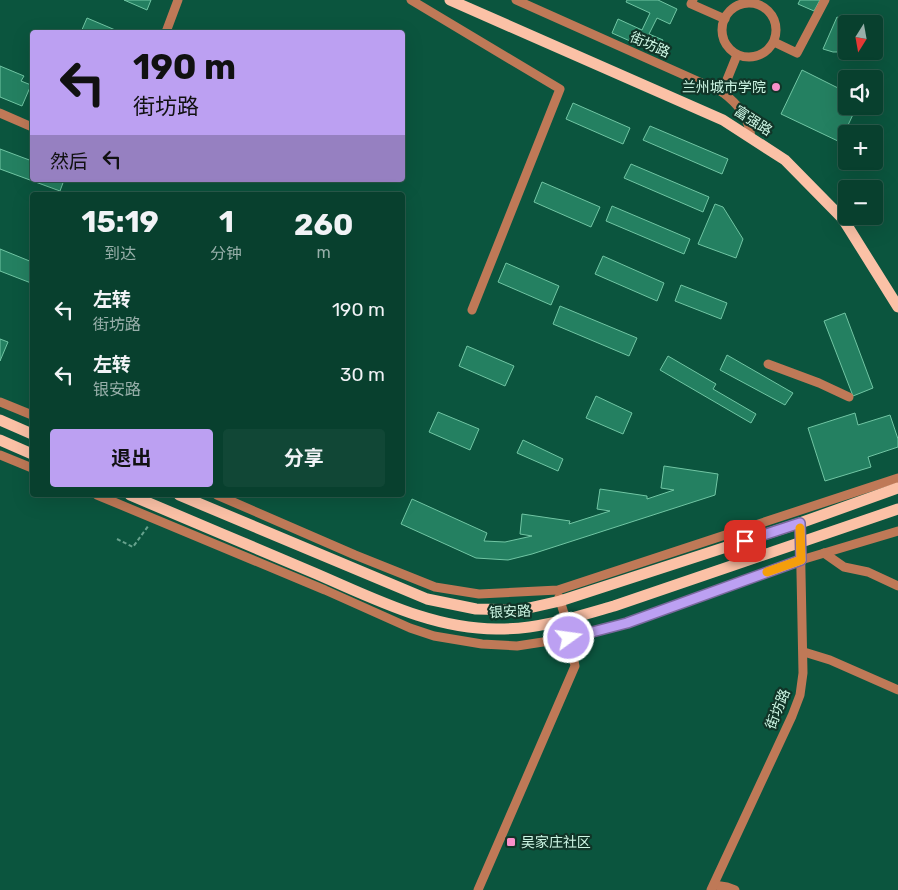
<!DOCTYPE html>
<html lang="zh">
<meta charset="utf-8">
<style>
:root{--surface:#08402e;--page:#114736;--text:#f1f3f6;--muted:#98afaa;--line:#29594a;--accent:#bca0f2}
body{margin:0;font-family:Rubik,"Noto Sans SC",sans-serif;background:var(--page);color:var(--text);height:100vh;display:flex;flex-direction:column;font-size:19px;white-space:nowrap}
*{box-sizing:border-box;margin:0}
p{font-size:16px;color:var(--muted)}
.icon{flex:none;width:28px;height:28px;fill:none;stroke:currentColor;stroke-width:2;stroke-linecap:round;stroke-linejoin:round}
.map{position:relative;flex:1;overflow:hidden}
.side{position:absolute;left:30px;top:192px;width:375px;height:305px;display:flex;flex-direction:column;background:var(--surface);border-radius:5px;box-shadow:0 5px 20px #0002,0 0 0 1px var(--line)}
.side>*{flex:none}
.banner{position:absolute;left:30px;top:30px;width:375px;height:152px;border-radius:5px;box-shadow:0 5px 20px #0002,0 0 0 1px var(--line);background:#bca0f2;color:#111;overflow:hidden}
.needle{width:32px;rotate:191deg}
.fabs{position:absolute;left:838px;top:15px;display:grid;gap:10px}
.fabs a{display:grid;place-items:center;width:45px;height:45px;border-radius:5px;background:var(--surface);box-shadow:0 5px 20px #0002,0 0 0 1px var(--line);font-size:25px}
.pin{position:absolute;display:grid;place-items:center;width:42px;height:42px;color:#fff;margin:-21px;border-radius:10px;box-shadow:0 2px 8px #0006}
.me{position:absolute;width:55px;margin:-28px;rotate:76deg;stroke-linejoin:round;filter:drop-shadow(0 0 4px #0008)}
.turn{display:flex;align-items:center;gap:18px;height:105px;padding:0 20px;font-size:22px}
.turn .icon{width:65px;height:65px;stroke-width:2.5}
.turn b{display:block;font-size:35px;line-height:42px}
.then{display:flex;align-items:center;height:48px;padding:0 20px;background:#0003;gap:10px;font-size:19px}
.eta{display:flex;justify-content:space-evenly;align-items:center;height:85px;text-align:center}
.eta b{font-size:30px;font-weight:700;line-height:35px}
.primary-button{display:flex;gap:10px;margin-top:auto;padding:10px 20px}
.primary-button a{flex:1;height:58px;border-radius:5px;background:var(--accent);color:#111;font-size:20px;font-weight:700;line-height:58px;text-align:center}
.primary-button a+a{background:var(--page);color:var(--text)}
ul{padding:0;list-style:none}
li{display:flex;align-items:center;gap:15px;height:65px;padding:0 20px}
li div{flex:1}
li b{display:block;font-size:19px}
li em{font-style:normal}
.map>svg:first-child{display:block}
</style>
<div class="map">
<svg width="898" height="890" viewBox="0 0 898 890">
<rect width="100%" height="100%" fill="#0b553e"/>
<g fill="#248061" stroke="#71c6a4">
<polygon points="124,0 151,0 147,10"/>
<polygon points="627,0 658,0 677,9 670,24 657,18 649,34 663,40 657,53 612,33 618,19 642,30 650,13 626,2"/>
<polygon points="800,0 820,0 814,11 798,4"/>
<polygon points="837,17 852,24 846,24 846,51 849,51 845,52 833,52 823,49"/>
<polygon points="87,18 120,32 81,32"/>
<polygon points="0,66 24,76 21,81 31,85 22,106 0,97"/>
<polygon points="802,70 846,92 846,106 857,106 840,142 781,114"/>
<polygon points="573,103 630,128 623,144 566,119"/>
<polygon points="650,126 728,159 722,174 643,140"/>
<polygon points="0,149 32,161 32,180 64,180 60,191 0,169"/>
<polygon points="631,164 709,197 703,212 624,178"/>
<polygon points="542,182 600,207 591,227 534,202"/>
<polygon points="715,204 723,207 743,239 736,258 698,244"/>
<polygon points="612,206 690,239 684,254 606,221"/>
<polygon points="0,249 32,262 31,283 0,271"/>
<polygon points="603,256 664,283 657,301 595,274"/>
<polygon points="506,263 559,286 551,305 498,282"/>
<polygon points="681,285 727,303 721,319 675,301"/>
<polygon points="560,306 637,338 629,356 553,324"/>
<polygon points="845,313 873,388 853,396 824,321"/>
<polygon points="0,339 8,342 0,361"/>
<polygon points="467,346 514,366 505,386 459,366"/>
<polygon points="727,355 793,393 785,405 720,370"/>
<polygon points="668,356 716,384 713,389 756,414 751,423 660,370"/>
<polygon points="596,396 632,413 623,434 586,418"/>
<polygon points="438,412 479,429 470,450 429,432"/>
<polygon points="855,413 858,425 890,415 898,439 898,447 868,457 871,467 825,481 808,428"/>
<polygon points="523,440 563,459 558,471 517,453"/>
<polygon points="664,466 718,474 715,495 532,554 508,560 476,558 401,524 412,499 487,533 484,541 505,542 532,536 520,534 522,514 570,521 569,524 610,511 597,509 600,489 647,496 647,499 674,490 661,488"/>
</g>
<g fill="none" stroke-linecap="round" stroke-linejoin="round">
<polyline stroke="#67a28d" stroke-width="2" stroke-dasharray="4 2.5" stroke-linecap="butt" points="117,539 133,547 149,525"/>
<g stroke="#bf7957" stroke-width="9">
<polyline points="411,0 560,89 472,310"/>
<path d="M516,0L722,92C738,104 749,117 751,138"/>
<polyline points="693,0 691,4 725,19"/>
<circle cx="749" cy="30" r="27"/>
<polyline points="166,32 178,0"/>
<polyline points="774,42 797,53 825,0"/>
<polyline points="722,92 737,55"/>
<polyline points="0,113 32,127"/>
<polyline points="768,364 819,383 849,397"/>
<polyline points="0,402 32,415"/>
<polyline points="0,455 32,468"/>
<polyline points="97,495 325,590 410,628 434,636 482,644 517,646 569,638 627,623 801,560 898,531"/>
<polyline points="217,495 355,555 435,587 479,594 558,590 898,478"/>
<polyline points="824,553 844,567 868,572 898,586"/>
<polyline points="804,652 830,660 898,690"/>
<polyline points="714,885 727,887 735,890"/>
<polyline points="478,890 575,666 566,620 559,597"/>
<polyline points="711,890 792,716 800,695 803,673 800,523"/>
</g>
<g stroke="#fbc1a6" stroke-width="11">
<polyline points="450,0 723,120 785,160 843,219 898,307"/>
<polyline points="0,420 32,434"/>
<polyline points="0,440 32,454"/>
<path d="M130,495C191,521 251,546 312,572C371,597 433,630 499,629C539,629 576,617 614,606L898,509"/>
<polyline points="179,495 427,599 476,609 520,610 560,601 800,523 898,488"/>
</g>
</g>
<g fill="none" stroke-linecap="round" stroke-linejoin="round">
<g stroke="#7a689d" stroke-width="12">
<polyline id="route" points="569,638 627,623 801,560 800,523 745,541"/>
</g>
<use href="#route" stroke="#bca0f2" stroke-width="9"/>
<polyline stroke="#f59e0b" stroke-width="9" points="767,572 801,560 800,528"/>
</g>
<g fill="#f990ca" stroke="#113528" stroke-width="2">
<circle cx="776" cy="87" r="5"/>
<rect x="506" y="837" width="10" height="10" rx="2.5"/>
</g>
<g text-anchor="middle" dominant-baseline="central" stroke-width="4.5" stroke-linejoin="round" paint-order="stroke">
<g font-size="14" fill="#cef7e5" stroke="#113528">
<text transform="translate(650 45) rotate(24)">街坊路</text>
<text transform="translate(753 121) rotate(33)">富强路</text>
<text transform="translate(510 612) rotate(-3)">银安路</text>
<text transform="translate(778 709) rotate(-68)">街坊路</text>
</g>
<g font-size="14" fill="#cef7e5" stroke="#113528" text-anchor="end">
<text x="766" y="87">兰州城市学院</text>
<text x="521" y="842" text-anchor="start">吴家庄社区</text>
</g>
</g>
</svg>
<div class="fabs">
<a><svg class="needle" viewBox="-14 -14 28 28"><path d="M0-13l5 13h-10z" fill="#e53935"/><path d="M0 13l5-13h-10z" fill="#98afaa"/></svg></a>
<a><svg class="icon" aria-label="sound" viewBox="0 0 24 24"><path d="M4 9h4l5-4v14l-5-4H4zM17 9q2 3 0 6"/></svg></a>
<a>+</a>
<a>−</a>
</div>
<div class="pin" style="left:745px;top:541px;background:#d93025"><svg class="icon" aria-label="arrive" viewBox="0 0 24 24"><path d="M6 21V4h12l-3 4 3 4H6"/></svg></div>
<svg class="me" style="left:569px;top:638px" viewBox="-20 -20 40 40"><circle r="17" fill="#bca0f2" stroke="#fff" stroke-width="3"/><path d="M0-11L8 9 0 5-8 9z" fill="#fff"/></svg>
<div class="banner">
<div class="turn"><svg class="icon" aria-label="left" viewBox="0 0 24 24"><path d="M17 20v-9H6M10 6l-5 5 5 5"/></svg><div><b>190 m</b>街坊路</div></div>
<div class="then">然后<svg class="icon" aria-label="left" viewBox="0 0 24 24"><path d="M17 20v-9H6M10 6l-5 5 5 5"/></svg></div>
</div>
<section class="side">
<div class="eta">
<div><b>15:19</b><p>到达</p></div>
<div><b>1</b><p>分钟</p></div>
<div><b>260</b><p>m</p></div>
</div>
<ul>
<li><svg class="icon" aria-label="left" viewBox="0 0 24 24"><path d="M17 20v-9H6M10 6l-5 5 5 5"/></svg><div><b>左转</b><p>街坊路</p></div><em>190 m</em></li>
<li><svg class="icon" aria-label="left" viewBox="0 0 24 24"><path d="M17 20v-9H6M10 6l-5 5 5 5"/></svg><div><b>左转</b><p>银安路</p></div><em>30 m</em></li>
</ul>
<div class="primary-button"><a>退出</a><a>分享</a></div>
</section>
</div>
